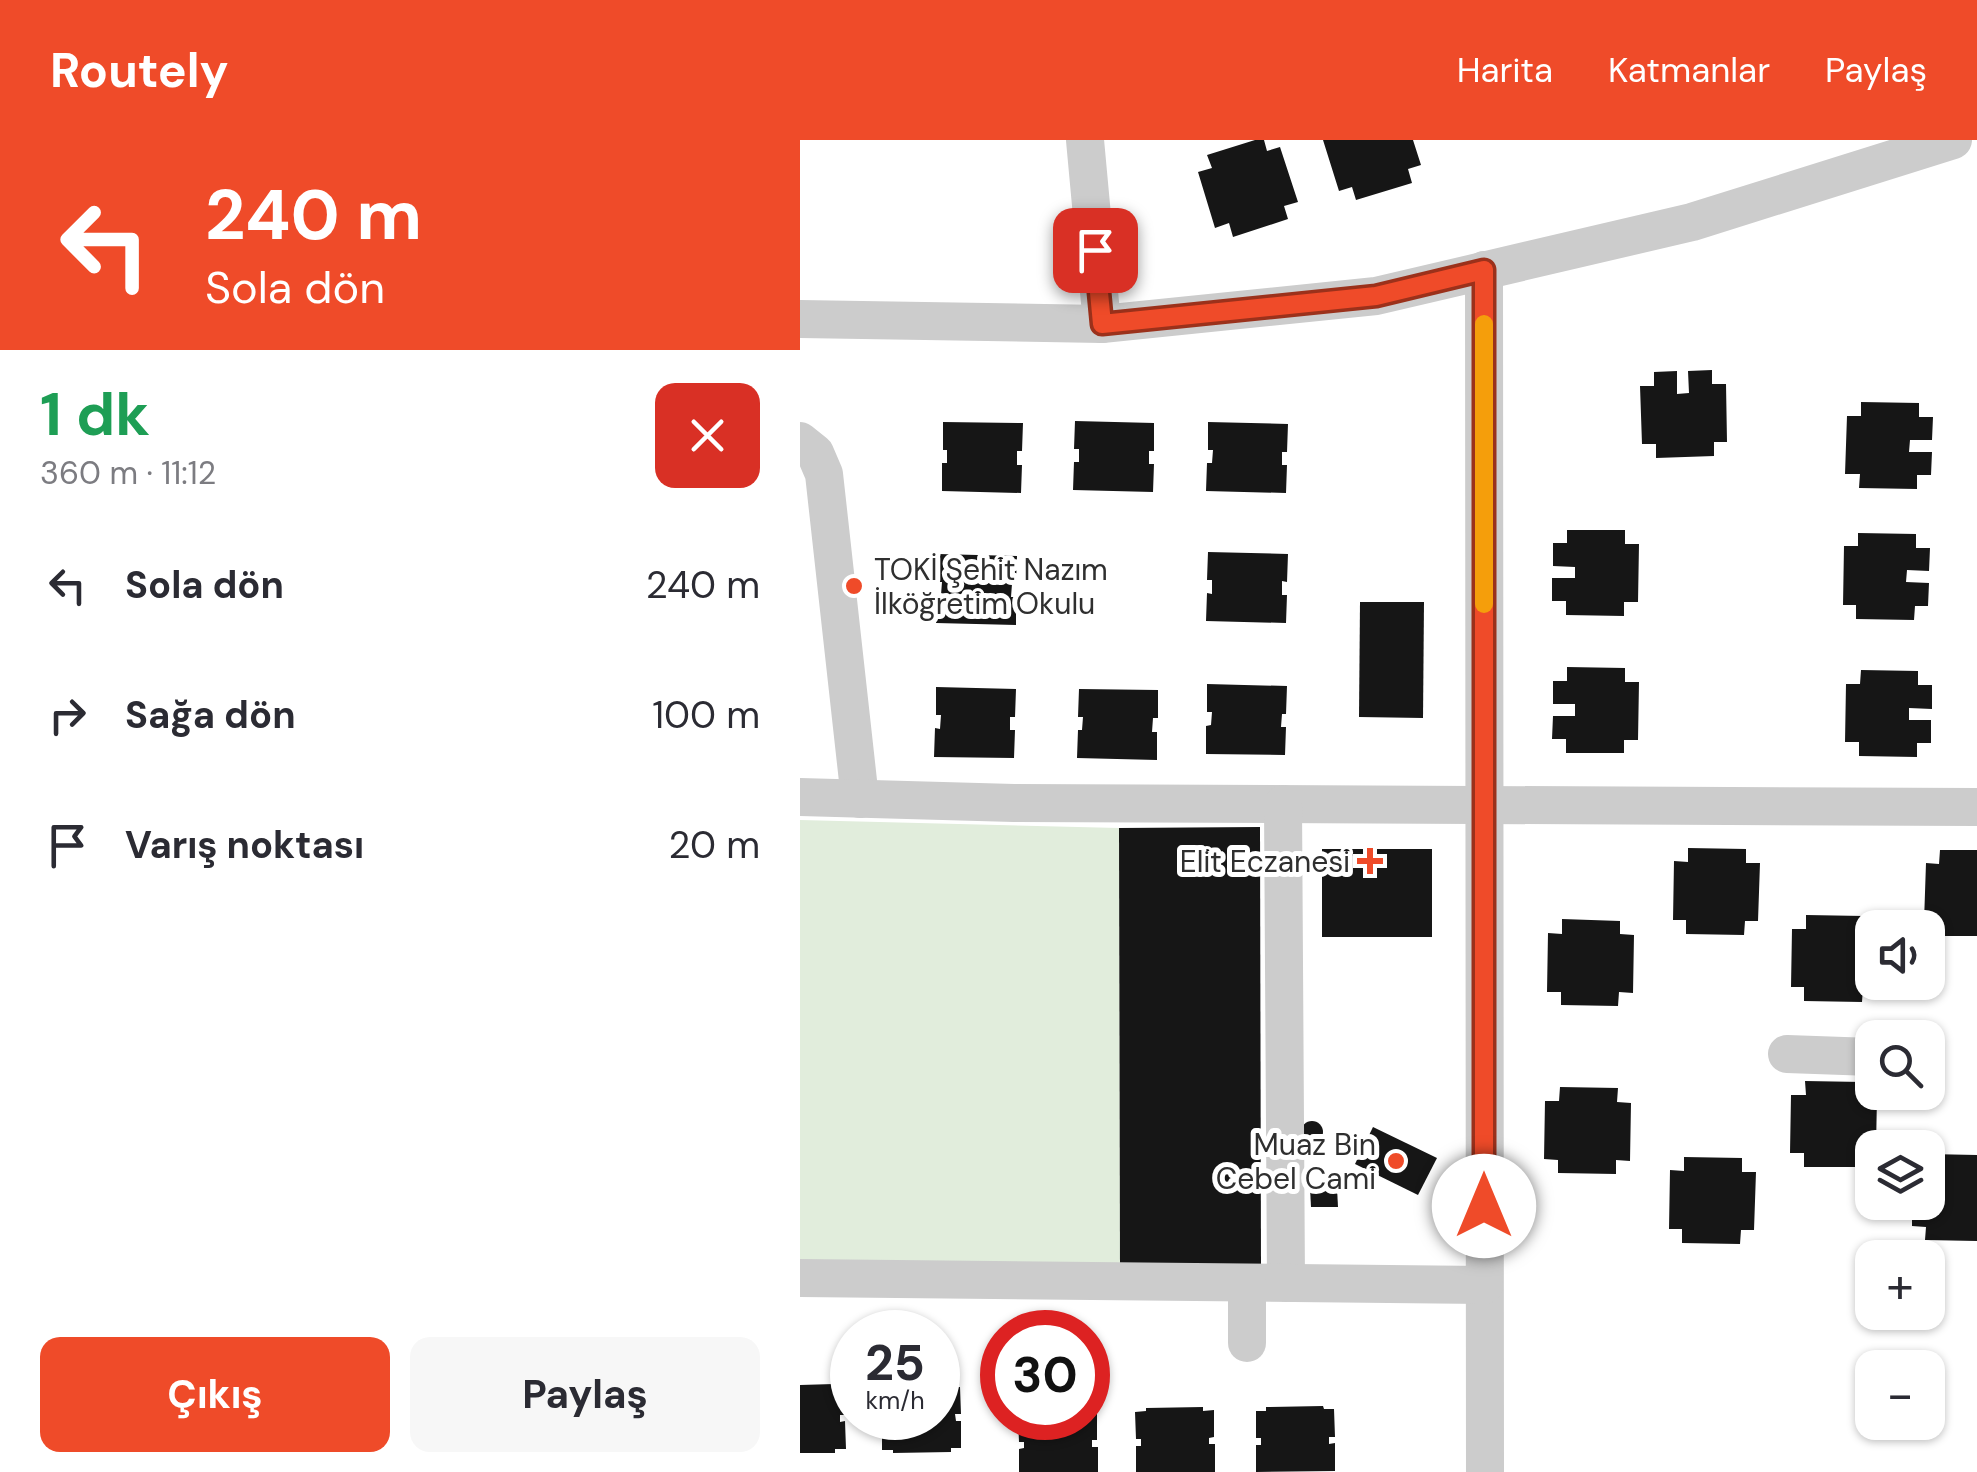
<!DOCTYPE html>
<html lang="tr">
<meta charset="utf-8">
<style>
:root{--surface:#fff;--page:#f7f7f7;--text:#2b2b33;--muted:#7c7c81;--accent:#ef4b29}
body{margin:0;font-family:"DM Sans",sans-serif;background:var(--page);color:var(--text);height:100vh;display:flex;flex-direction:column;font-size:38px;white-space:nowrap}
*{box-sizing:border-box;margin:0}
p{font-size:32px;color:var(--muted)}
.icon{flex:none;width:55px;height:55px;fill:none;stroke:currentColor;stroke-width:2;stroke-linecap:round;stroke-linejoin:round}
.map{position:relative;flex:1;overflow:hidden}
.sheet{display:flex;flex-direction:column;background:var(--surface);width:800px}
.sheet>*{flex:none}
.top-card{background:#ef4b29;color:#fff;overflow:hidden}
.tools{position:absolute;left:1055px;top:770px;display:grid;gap:20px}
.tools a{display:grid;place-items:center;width:90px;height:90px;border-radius:20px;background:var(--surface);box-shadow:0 2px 8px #0004;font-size:50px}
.speed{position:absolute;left:30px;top:1170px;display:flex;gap:20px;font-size:50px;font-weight:700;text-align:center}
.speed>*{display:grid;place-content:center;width:130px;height:130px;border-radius:50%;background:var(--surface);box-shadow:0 2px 8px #0004;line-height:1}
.speed small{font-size:25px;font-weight:400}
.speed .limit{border:15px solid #d22;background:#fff;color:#111}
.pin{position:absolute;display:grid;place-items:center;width:85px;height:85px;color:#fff;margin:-42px;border-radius:20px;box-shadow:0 5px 15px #0006}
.me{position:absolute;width:110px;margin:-55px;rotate:0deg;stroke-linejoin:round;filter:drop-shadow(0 0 8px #0008)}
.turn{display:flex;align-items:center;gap:35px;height:210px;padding:0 40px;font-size:45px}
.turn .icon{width:130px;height:130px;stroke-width:2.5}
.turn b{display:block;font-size:70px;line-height:85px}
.round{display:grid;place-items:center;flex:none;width:105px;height:105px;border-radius:20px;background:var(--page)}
.head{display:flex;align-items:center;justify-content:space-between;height:170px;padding:0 40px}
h1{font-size:60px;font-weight:700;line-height:75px;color:#1e9e55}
.action{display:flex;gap:20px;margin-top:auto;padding:20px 40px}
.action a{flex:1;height:115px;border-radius:20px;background:var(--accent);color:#fff;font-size:40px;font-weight:700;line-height:115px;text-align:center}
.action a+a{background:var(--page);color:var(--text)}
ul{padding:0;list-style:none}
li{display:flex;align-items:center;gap:30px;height:130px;padding:0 40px}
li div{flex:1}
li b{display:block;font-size:38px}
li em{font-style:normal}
header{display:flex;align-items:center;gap:60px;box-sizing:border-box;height:140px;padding:0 50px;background:var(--accent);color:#fff}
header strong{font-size:48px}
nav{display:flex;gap:55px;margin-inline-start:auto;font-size:35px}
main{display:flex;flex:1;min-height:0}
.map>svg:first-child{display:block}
</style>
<header>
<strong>Routely</strong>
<nav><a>Harita</a><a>Katmanlar</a><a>Paylaş</a></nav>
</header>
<main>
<section class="sheet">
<div class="top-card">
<div class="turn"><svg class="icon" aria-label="left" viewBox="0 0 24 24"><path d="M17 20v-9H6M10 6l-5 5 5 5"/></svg><div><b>240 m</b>Sola dön</div></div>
</div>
<div class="head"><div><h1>1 dk</h1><p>360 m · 11:12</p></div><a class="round" style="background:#d93025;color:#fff"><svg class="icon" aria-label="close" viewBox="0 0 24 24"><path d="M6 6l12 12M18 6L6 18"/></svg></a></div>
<ul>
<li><svg class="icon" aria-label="left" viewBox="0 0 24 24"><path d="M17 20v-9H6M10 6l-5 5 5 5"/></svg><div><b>Sola dön</b></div><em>240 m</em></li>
<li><svg class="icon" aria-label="right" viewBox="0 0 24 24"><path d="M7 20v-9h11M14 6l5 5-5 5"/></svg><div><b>Sağa dön</b></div><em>100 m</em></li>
<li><svg class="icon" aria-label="arrive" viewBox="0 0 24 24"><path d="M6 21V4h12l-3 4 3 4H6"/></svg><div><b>Varış noktası</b></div><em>20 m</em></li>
</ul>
<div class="action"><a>Çıkış</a><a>Paylaş</a></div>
</section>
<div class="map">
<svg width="1177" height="1332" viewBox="0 0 1177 1332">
<rect width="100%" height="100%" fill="#fff"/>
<polygon fill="#e1eddc" points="0,680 319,688 320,1127 0,1122"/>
<g fill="#161616">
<polygon points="455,0 464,0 467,11 480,7 498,62 484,66 488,79 433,97 429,83 415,88 398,32 412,28 407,15"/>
<polygon points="523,0 613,0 621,25 608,29 612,43 556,60 552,47 539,51"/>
<polygon points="912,230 912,244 926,244 927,302 914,302 914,316 856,318 856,304 842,304 840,246 854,246 854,232 877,231 877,254 889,253 888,231"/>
<polygon points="1061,262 1119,263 1119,277 1133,277 1132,300 1110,300 1109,312 1132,312 1131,335 1117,335 1117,349 1059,348 1060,334 1045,334 1047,276 1061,276"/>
<polygon points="275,281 354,283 354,311 349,311 349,324 354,324 353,352 273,350 274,322 279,322 279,309 274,309"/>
<polygon points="143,282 223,283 222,311 217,311 217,325 222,325 221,353 142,351 142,323 147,323 147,310 143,310"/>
<polygon points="408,282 488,284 487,312 482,312 482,325 487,325 486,353 406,351 407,323 412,323 413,310 408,310"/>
<polygon points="767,390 825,390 825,404 839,404 838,462 824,462 824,476 766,475 766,461 752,461 752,438 775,438 775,427 753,426 753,403 767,403"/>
<polygon points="1058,393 1116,394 1116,408 1130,408 1129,431 1107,430 1106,442 1129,443 1128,466 1115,466 1114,480 1056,479 1056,465 1043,465 1044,406 1058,406"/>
<polygon points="408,412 488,414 487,442 482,441 482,455 487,455 486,483 406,481 407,453 412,454 412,440 407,440"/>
<polygon points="138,414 217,416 216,444 212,444 211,457 216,457 216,485 136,483 136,455 141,455 142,442 137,442"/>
<polygon points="560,462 624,462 623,578 559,577"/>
<polygon points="767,527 825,528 825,542 839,542 838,600 824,600 824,613 766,613 766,599 752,599 753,576 775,576 775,564 753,564 753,541 767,541"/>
<polygon points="1061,530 1118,531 1118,545 1132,545 1132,569 1109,568 1109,580 1131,580 1131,603 1117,603 1117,617 1059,616 1059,602 1045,602 1046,544 1060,544"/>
<polygon points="407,544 487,546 486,574 482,574 481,587 486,587 485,615 406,614 406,586 411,585 412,572 407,572"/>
<polygon points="136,547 216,549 215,577 210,577 210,590 215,590 214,618 134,617 135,588 140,589 141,575 136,575"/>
<polygon points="279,549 358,550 358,578 353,578 352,592 357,592 357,620 277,618 278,590 282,590 283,577 278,577"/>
<polygon points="460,687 461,1126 320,1127 319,688"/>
<polygon points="888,708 946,709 946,723 960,723 958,781 945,781 944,795 886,794 886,780 873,780 874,721 888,722"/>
<rect x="522" y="709" width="110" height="88"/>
<polygon points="1140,710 1177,710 1177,796 1138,796 1138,782 1124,782 1126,723 1139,724"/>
<polygon points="1006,775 1064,776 1064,790 1072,790 1072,842 1077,842 1076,848 1063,848 1062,862 1004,861 1004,847 991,847 992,789 1006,789"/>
<polygon points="762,779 820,781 820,794 834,795 833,853 819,852 818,866 761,865 761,852 747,852 748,793 762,794"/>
<polygon points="1005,941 1063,942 1063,956 1077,956 1076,1008 1072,1008 1072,1014 1062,1014 1062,1027 1004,1027 1004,1013 990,1013 991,955 1006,955"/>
<polygon points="760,947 818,948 817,962 831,963 830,1021 816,1020 816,1034 758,1033 758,1020 744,1019 745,961 759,961"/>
<circle cx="512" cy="992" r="11"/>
<polygon points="573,987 637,1018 618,1055 555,1024"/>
<polygon points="1128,1014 1177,1015 1177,1101 1125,1100 1126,1087 1112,1086 1112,1062 1128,1062"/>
<polygon points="884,1017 942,1018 942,1032 956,1032 954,1090 941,1090 940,1104 882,1103 882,1089 869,1089 870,1030 884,1031"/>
<polygon points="510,1048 537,1048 538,1067 511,1067"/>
<polygon points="149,1243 150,1247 160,1247 161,1274 155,1274 156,1281 161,1281 161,1308 151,1308 151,1312 93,1313 93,1310 82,1310 82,1283 87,1282 87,1278 138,1278 138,1244"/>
<polygon points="34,1244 34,1248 44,1248 45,1275 40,1275 40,1282 45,1281 46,1309 35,1309 35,1313 0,1313 0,1245"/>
<polygon points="523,1266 524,1269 534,1269 535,1297 529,1297 529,1304 535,1303 535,1331 456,1332 456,1305 461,1305 461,1298 456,1298 456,1271 466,1271 466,1267"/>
<polygon points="403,1267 403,1271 414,1270 414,1297 409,1298 409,1304 415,1304 415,1332 336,1332 336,1306 341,1306 341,1299 336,1299 335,1272 346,1271 346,1268"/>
<polygon points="288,1273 297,1273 297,1300 292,1300 292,1307 298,1307 298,1332 219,1332 219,1309 224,1308 224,1302 219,1302 218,1278 288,1278"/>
</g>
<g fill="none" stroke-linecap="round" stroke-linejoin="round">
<g stroke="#ccc" stroke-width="38">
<polyline points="285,0 302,184"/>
<polyline points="684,130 685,1332"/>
<polyline points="0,179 302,184 576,156 892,82 1153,0"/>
<polyline points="0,301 15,313 24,334 60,659"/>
<polyline points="0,657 214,663 1177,667"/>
<polyline points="483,664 486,1143"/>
<polyline points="987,914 1072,917"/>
<polyline points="0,1138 684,1145"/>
<polyline points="447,1143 447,1203"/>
</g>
</g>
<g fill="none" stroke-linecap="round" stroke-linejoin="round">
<g stroke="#9b311b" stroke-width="25">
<polyline id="route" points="295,110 302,184 576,156 684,130 684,1066"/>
</g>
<use href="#route" stroke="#ef4b29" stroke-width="18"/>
<polyline stroke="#f59e0b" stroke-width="18" points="684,184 684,464"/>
</g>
<g fill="#ef4b29" stroke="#fff" stroke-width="4">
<circle cx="54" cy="446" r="10"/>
<path d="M565 706h10v10h10v10h-10v10h-10v-10h-10v-10h10z"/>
<circle cx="596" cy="1021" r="10"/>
</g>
<g text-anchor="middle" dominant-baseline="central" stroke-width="10" stroke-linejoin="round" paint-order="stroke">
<g font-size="30" fill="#2f2f2f" stroke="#fff" text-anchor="end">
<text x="74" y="429" text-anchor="start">TOKİ Şehit Nazım<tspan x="74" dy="34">İlköğretim Okulu</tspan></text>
<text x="550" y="721">Elit Eczanesi</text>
<text x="576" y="1004">Muaz Bin<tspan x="576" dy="34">Cebel Cami</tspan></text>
</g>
</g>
</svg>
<div class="tools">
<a><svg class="icon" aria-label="sound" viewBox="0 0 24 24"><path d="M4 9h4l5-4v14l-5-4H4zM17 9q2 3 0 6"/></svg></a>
<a><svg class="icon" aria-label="search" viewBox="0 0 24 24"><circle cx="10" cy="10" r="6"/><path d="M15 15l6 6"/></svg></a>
<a><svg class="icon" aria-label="layers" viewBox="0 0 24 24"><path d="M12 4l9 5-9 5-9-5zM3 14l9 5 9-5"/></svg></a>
<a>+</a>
<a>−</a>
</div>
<div class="speed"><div>25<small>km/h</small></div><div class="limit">30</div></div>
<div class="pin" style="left:295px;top:110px;background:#d93025"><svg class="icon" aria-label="arrive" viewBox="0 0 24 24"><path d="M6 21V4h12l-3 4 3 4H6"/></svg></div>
<svg class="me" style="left:684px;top:1066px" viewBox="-20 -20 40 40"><circle r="19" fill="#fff"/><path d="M0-13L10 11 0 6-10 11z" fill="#ef4b29"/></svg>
</div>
</main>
